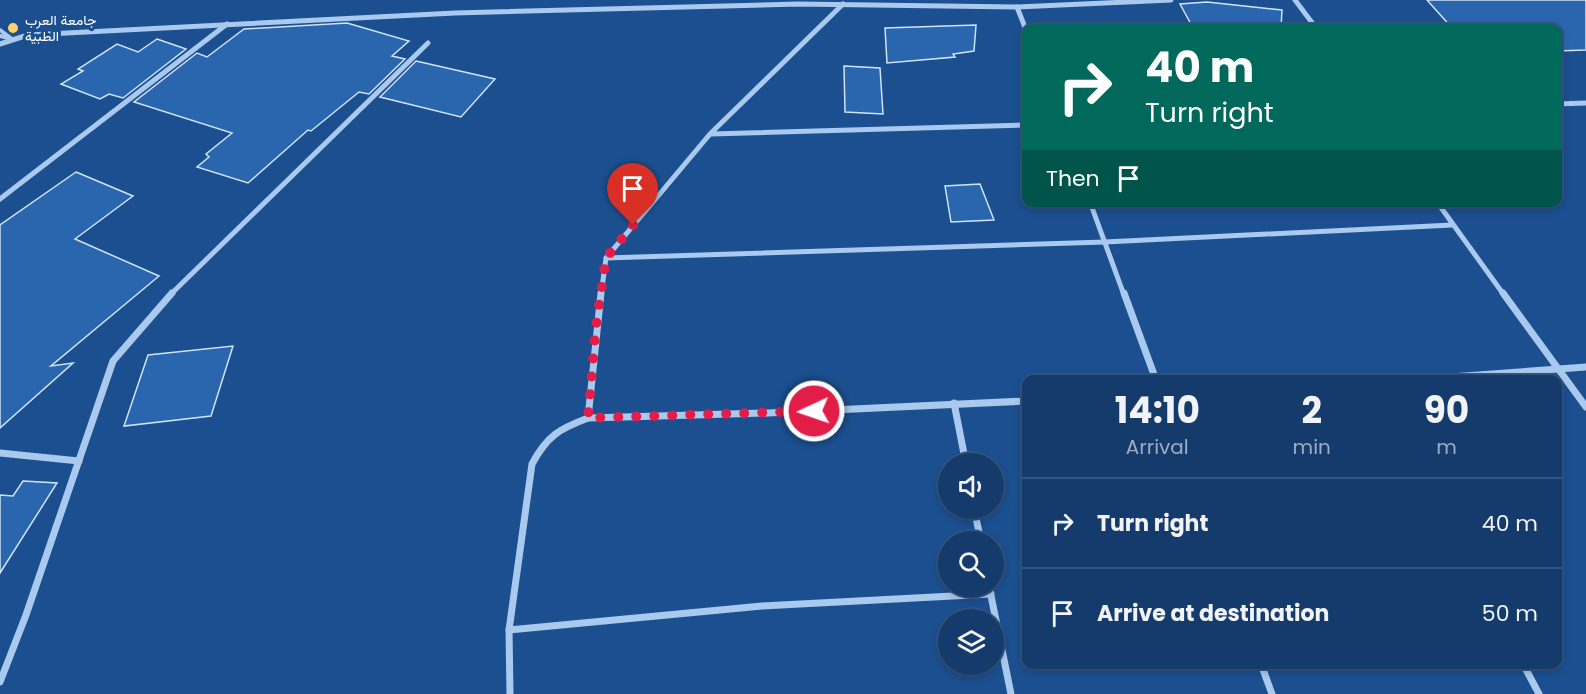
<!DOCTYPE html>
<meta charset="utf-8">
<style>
:root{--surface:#143b6b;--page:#1d4271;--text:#f1f3f6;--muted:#9dadc1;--line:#33557e}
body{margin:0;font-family:Poppins,Vazirmatn,sans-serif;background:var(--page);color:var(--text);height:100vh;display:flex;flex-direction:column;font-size:22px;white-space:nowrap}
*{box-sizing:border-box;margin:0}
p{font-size:20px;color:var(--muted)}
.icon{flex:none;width:33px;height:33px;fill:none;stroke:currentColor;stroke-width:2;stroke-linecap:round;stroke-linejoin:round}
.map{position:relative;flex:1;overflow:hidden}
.panel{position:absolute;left:1022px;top:375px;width:540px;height:294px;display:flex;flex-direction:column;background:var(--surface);border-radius:12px;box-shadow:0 3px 9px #0003,0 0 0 2px var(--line)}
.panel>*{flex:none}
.top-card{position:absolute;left:1022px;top:24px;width:540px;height:183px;border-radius:12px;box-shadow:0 3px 9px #0003,0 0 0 2px var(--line);background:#00695c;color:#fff;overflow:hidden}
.buttons{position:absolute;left:938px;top:453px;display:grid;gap:12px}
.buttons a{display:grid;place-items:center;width:66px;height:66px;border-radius:50%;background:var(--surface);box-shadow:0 3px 9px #0003,0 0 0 2px var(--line);font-size:30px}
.pin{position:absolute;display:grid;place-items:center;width:51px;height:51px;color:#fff;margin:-62px -26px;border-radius:50% 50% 50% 0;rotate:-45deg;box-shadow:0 0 6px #0007}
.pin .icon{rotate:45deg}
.me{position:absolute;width:66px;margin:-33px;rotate:267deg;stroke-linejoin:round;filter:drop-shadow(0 0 4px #0008)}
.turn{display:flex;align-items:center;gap:21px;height:126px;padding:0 24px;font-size:27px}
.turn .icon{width:78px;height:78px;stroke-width:2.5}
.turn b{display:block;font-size:42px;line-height:51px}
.then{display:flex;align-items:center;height:57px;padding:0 24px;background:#0003;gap:12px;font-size:22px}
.eta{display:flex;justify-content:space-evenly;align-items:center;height:102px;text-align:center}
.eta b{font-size:36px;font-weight:700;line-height:42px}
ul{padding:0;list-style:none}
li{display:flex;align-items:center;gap:18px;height:90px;padding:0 24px;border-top:2px solid var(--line)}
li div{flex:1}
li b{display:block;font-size:22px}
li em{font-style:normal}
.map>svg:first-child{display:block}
</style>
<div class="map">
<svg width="1586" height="694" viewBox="0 0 1586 694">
<rect width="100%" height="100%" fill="#1b4f8f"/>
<g fill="#2a66ad" stroke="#cfe3fa" stroke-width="1.5">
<polygon points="1427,0 1586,0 1586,50 1557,51 1557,28 1452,28"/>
<polygon points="1207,2 1282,10 1281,28 1193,28 1180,4"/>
<polygon points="347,23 409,41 392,56 405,59 369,94 359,92 311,131 308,130 248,183 197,167 209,157 206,154 232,133 134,102 197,53 207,57 244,29"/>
<polygon points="976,25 974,51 953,54 955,57 887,63 885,28"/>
<polygon points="157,39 186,49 123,98 109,94 100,99 61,84 83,71 78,69 117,44 138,52"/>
<polygon points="416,61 495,79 461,117 380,97"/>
<polygon points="844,66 880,68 883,114 845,112"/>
<polygon points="76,172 133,196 75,239 159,276 51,366 73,363 0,428 0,225"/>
<polygon points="980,184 994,220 951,222 945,186"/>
<polygon points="233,346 211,416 124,426 148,355"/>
<polygon points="23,481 57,483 0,573 0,495 13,496"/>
</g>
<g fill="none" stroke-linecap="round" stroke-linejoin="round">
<polyline stroke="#a9c9ee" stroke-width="4" points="0,30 12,39 0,36"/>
<g stroke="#a9c9ee" stroke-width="5">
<polyline points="1295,0 1316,28"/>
<polyline points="1017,7 1026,30"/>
<polyline points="0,44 28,35 455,13 798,4 1017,7 1171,0"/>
<polyline points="1557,104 1586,103"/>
<polyline points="711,134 1026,125"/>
<polyline points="0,199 227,24"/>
<polyline points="1090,202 1124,295"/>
<polyline points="1437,202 1504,295"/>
<polyline points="606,258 1105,242 1452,225"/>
<polyline points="170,295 428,43"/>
<polyline points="601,295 606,258 710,134 843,4"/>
</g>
<g stroke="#a9c9ee" stroke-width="7">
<polyline points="1124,293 1156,380"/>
<polyline points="1503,293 1586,407"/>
<polyline points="1410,380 1586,367"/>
<polyline points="954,403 966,464"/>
<polyline points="588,418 768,413 1026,401"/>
<polyline points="0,453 79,461"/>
<polyline points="974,508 981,542"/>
<polyline points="989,586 1011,694"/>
<polyline points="509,630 762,606 991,594"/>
<polyline points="1261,664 1272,694"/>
<polyline points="1523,664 1539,694"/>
<polyline points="0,682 26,615 113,361 172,293"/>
<path d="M510,694L509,630L532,464C547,436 559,429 588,418L601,293"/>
</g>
</g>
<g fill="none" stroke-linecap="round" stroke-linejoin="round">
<polyline stroke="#e11d48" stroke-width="10" stroke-dasharray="0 18" points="633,225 606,258 596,326 588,418 814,411"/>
</g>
<circle fill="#ffd166" stroke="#1b4f8f" stroke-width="2" cx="13" cy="28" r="6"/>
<g text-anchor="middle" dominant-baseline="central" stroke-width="6" stroke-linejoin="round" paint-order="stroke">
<g font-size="14" fill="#fff" stroke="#1b4f8f" text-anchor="start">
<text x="25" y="20">جامعة العرب<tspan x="25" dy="16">الطبية</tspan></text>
</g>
</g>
</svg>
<div class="buttons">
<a><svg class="icon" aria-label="sound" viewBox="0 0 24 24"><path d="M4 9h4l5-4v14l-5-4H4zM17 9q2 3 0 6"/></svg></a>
<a><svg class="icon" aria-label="search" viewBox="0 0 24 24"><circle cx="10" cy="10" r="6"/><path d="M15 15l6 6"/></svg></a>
<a><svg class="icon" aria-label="layers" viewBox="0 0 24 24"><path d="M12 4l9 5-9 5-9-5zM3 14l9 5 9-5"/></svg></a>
</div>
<div class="pin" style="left:633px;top:225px;background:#d93025"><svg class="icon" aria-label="arrive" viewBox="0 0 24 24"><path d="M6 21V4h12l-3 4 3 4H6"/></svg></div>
<svg class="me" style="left:814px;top:411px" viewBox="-20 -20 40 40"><circle r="17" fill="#e11d48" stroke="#fff" stroke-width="3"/><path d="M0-11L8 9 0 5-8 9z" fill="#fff"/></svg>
<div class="top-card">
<div class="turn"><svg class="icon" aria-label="right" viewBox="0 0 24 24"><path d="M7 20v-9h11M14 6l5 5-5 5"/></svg><div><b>40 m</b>Turn right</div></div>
<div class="then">Then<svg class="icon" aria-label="arrive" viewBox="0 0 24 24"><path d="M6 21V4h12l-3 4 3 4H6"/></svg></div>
</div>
<section class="panel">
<div class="eta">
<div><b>14:10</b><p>Arrival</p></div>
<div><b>2</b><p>min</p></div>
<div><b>90</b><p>m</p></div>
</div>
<ul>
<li><svg class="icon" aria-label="right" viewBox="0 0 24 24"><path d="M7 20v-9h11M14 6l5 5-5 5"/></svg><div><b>Turn right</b></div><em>40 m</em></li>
<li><svg class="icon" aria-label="arrive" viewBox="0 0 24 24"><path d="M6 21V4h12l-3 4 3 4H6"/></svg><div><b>Arrive at destination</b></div><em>50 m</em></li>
</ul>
</section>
</div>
